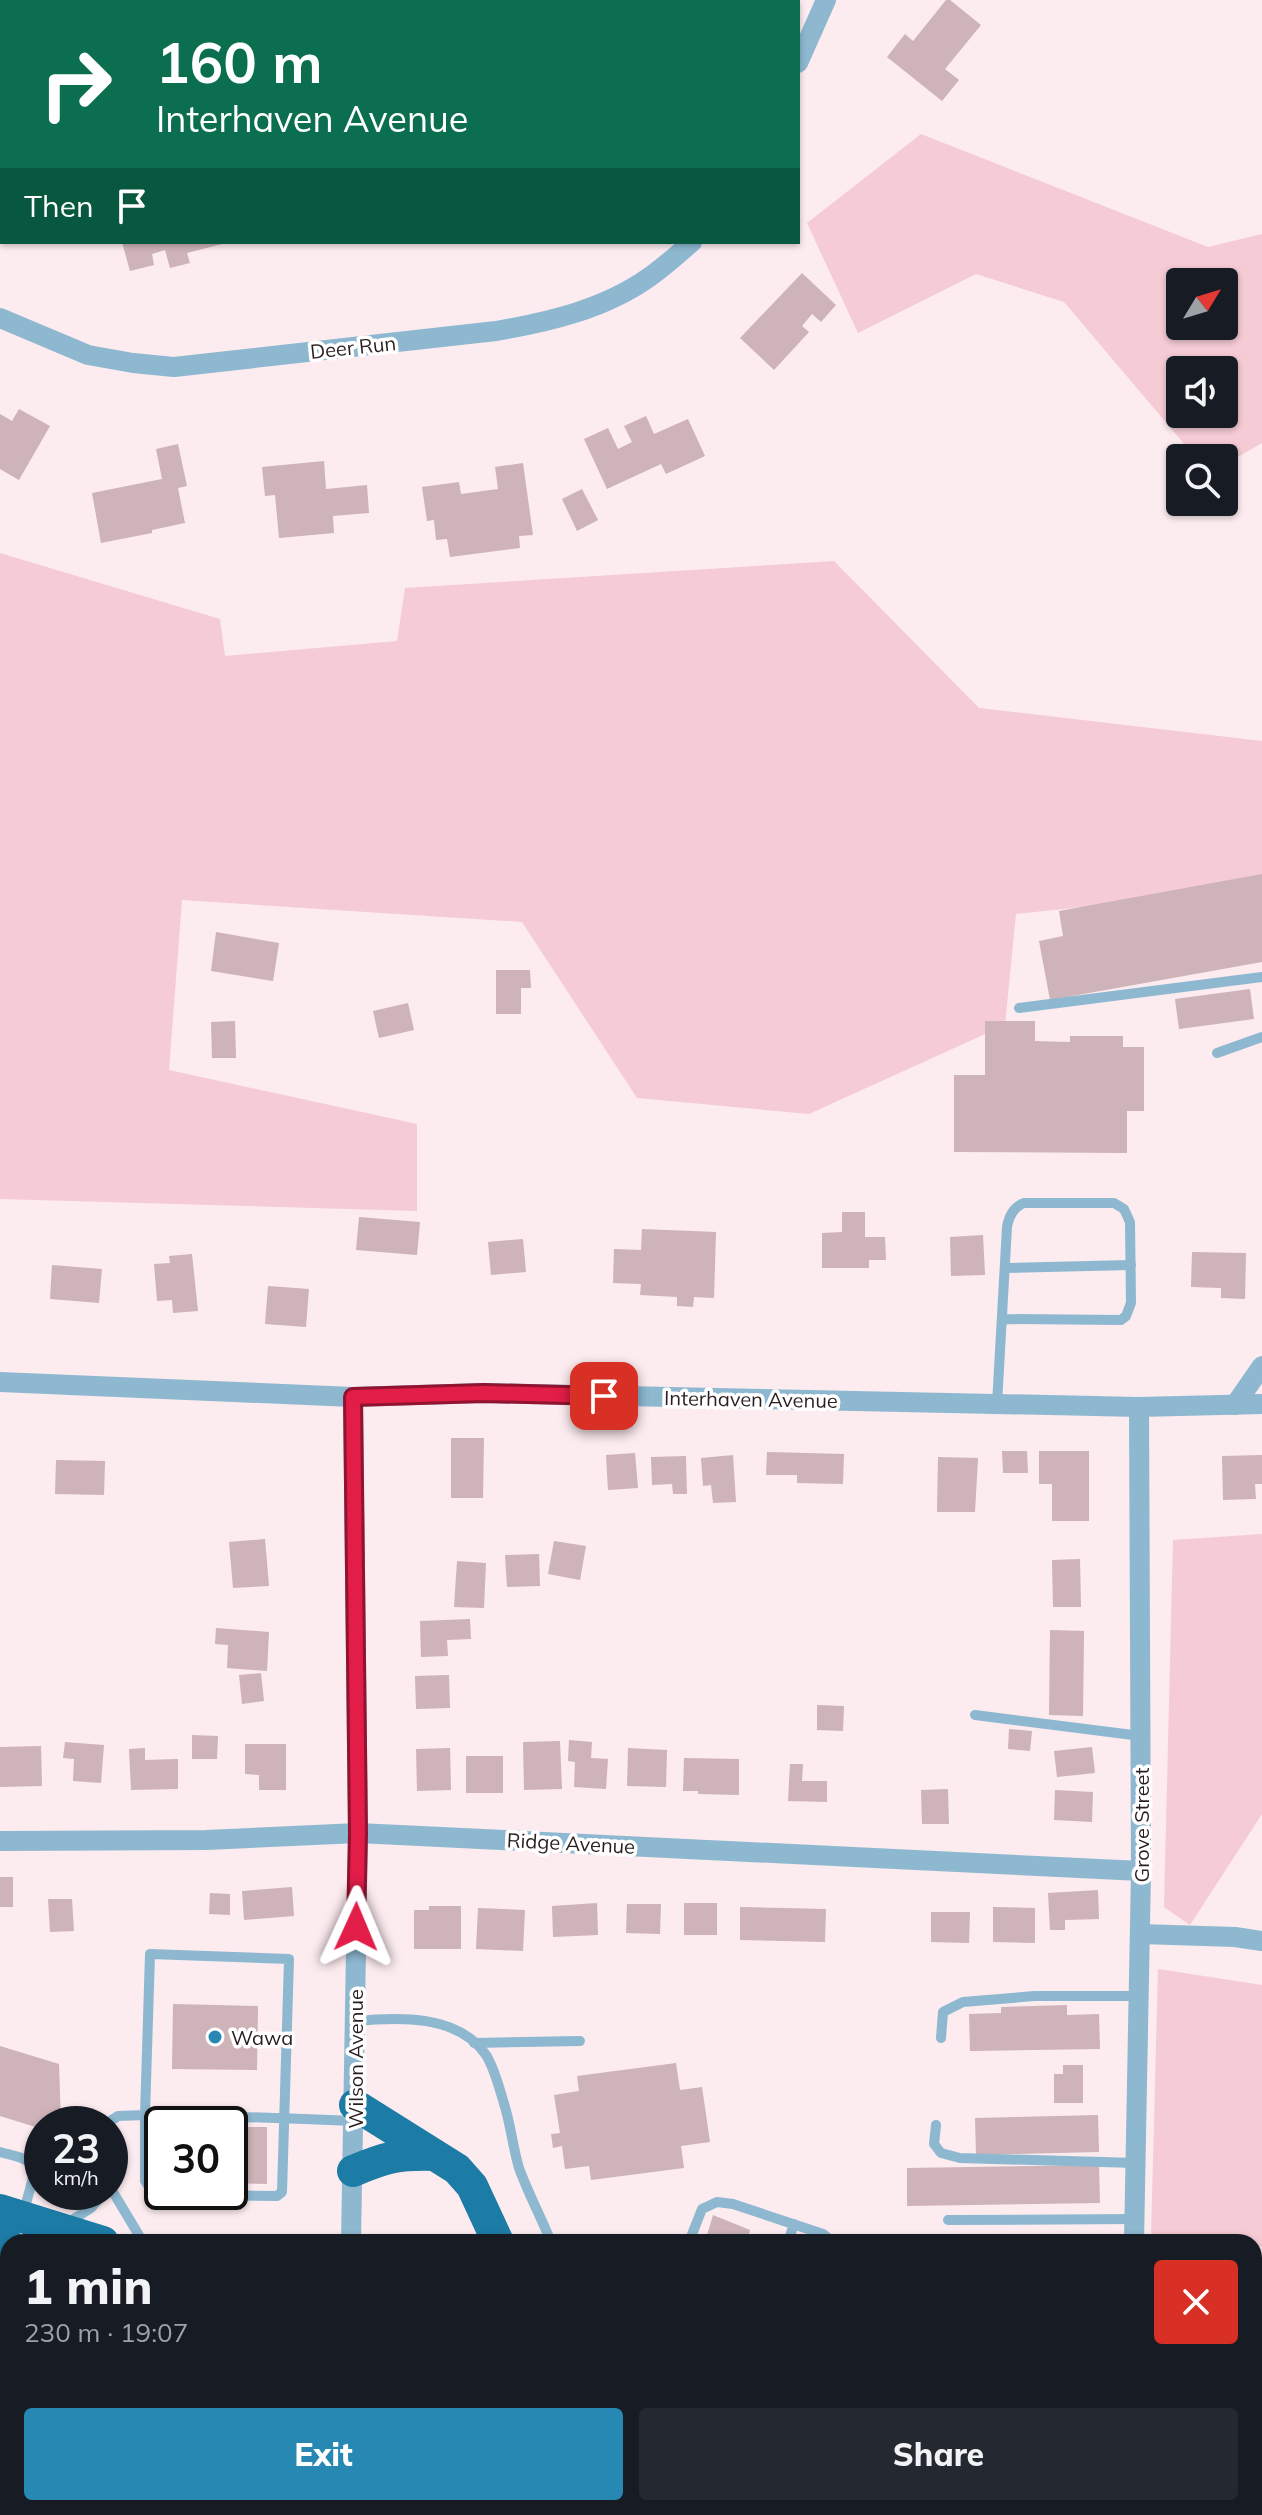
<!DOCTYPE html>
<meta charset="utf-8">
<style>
:root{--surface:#171b24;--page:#242831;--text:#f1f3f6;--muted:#9ea1a6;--accent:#2788b3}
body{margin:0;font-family:Mulish,sans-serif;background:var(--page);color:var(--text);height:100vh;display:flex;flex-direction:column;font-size:30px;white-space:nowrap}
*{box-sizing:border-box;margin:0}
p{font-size:26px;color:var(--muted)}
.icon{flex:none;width:44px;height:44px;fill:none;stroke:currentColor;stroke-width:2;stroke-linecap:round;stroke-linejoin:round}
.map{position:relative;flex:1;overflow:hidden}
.panel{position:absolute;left:0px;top:2234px;width:1262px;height:282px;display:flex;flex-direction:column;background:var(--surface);border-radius:24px 24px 0 0;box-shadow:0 2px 6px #0004}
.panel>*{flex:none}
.guide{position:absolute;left:0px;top:0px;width:800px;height:244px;box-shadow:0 2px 6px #0004;background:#0b6e4f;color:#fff;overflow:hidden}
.needle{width:52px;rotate:52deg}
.buttons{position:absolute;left:1166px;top:268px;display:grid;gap:16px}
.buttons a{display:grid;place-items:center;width:72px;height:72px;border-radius:8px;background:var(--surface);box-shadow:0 2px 6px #0004;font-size:40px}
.speed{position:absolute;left:24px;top:2106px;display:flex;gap:16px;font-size:40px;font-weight:700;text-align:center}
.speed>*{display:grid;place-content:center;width:104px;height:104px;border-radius:50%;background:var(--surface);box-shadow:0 2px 6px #0004;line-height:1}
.speed small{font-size:20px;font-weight:400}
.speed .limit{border:4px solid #111;border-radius:12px;background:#fff;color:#111}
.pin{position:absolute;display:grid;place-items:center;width:68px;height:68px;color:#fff;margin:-34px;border-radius:16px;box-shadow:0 4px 12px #0006}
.me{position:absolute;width:88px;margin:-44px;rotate:1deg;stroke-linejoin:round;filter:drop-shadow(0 0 6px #0008)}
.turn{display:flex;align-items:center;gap:28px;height:168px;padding:0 24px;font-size:36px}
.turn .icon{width:104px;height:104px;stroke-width:2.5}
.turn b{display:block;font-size:56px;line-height:68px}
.then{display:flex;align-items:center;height:76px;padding:0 24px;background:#0003;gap:16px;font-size:30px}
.round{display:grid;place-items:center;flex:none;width:84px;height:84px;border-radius:8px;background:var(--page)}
.headline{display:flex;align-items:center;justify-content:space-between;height:136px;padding:0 24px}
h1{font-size:48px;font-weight:800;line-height:60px}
.button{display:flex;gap:16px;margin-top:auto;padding:16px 24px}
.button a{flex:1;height:92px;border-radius:8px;background:var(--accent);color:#fff;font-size:32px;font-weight:800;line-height:92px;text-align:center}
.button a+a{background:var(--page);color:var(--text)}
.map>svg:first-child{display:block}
</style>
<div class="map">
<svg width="1262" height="2515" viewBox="0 0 1262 2515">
<rect width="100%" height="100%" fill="#fcebef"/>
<g fill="#f5cbd5" fill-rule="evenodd">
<path d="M921,134L1208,247L1262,234V443L1224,465V458H1196L1064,302L976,274L858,333L807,223ZM1224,282V326H1180V282ZM1224,370V414H1180V370Z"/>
<polygon points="0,553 220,619 225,656 397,641 405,588 834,561 979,708 1262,741 1262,888 1016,914 1005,1025 809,1114 637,1098 522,922 182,900 169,1070 417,1124 417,1211 0,1199"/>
<polygon points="1262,1534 1262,1814 1190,1925 1164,1907 1173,1540"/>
<polygon points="1158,1969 1262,1985 1262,2247 1254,2246 1254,2242 1197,2242 1151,2239"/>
<polygon points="368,2508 758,2508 781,2515 368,2515"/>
</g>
<g fill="#ceb3b9">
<polygon points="946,0 950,0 981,25 945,69 959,80 942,101 887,57 905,34 913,41"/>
<polygon points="122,242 225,242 226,243 187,253 190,263 170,268 165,250 152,254 154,265 130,271"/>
<polygon points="802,273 836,305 821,322 812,314 802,326 809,332 774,370 740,338"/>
<polygon points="19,409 50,426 19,480 0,469 0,414 12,421"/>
<polygon points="646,416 654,434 688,419 705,456 666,474 661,464 607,489 584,439 608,428 618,449 632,442 624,426"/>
<polygon points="178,444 187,486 178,488 185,523 152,530 152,533 101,543 92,493 162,479 156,449"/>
<polygon points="324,461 326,489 367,485 369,513 333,516 334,533 279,538 275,495 265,496 262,467"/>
<polygon points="523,463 533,535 519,536 520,548 450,557 447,539 436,540 434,520 427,521 422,487 459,482 461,494 498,489 495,467"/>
<polygon points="582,489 598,520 577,531 562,499"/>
<polygon points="1262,874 1262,962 1050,1000 1039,941 1063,936 1059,911"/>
<polygon points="216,932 279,943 273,981 211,971"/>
<polygon points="496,970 530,970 531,988 521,988 521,1014 496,1014"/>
<polygon points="1250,989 1254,1019 1179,1029 1175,999"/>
<polygon points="408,1003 414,1030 379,1038 373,1011"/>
<polygon points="235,1021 236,1058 212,1058 211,1022"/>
<polygon points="985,1021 1035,1021 1035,1041 1070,1042 1070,1036 1123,1036 1123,1047 1144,1047 1144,1111 1127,1111 1127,1153 954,1152 954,1075 985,1075"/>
<polygon points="842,1212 865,1212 865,1237 885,1237 886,1260 869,1260 869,1268 822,1268 822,1233 842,1232"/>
<polygon points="359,1217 420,1222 417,1255 356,1250"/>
<polygon points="642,1229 716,1232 714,1298 694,1297 693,1307 677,1306 677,1297 640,1295 641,1284 613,1283 614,1249 641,1250"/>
<polygon points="983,1235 985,1275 951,1276 950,1237"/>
<polygon points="523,1239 526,1272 491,1275 488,1242"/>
<polygon points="1192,1252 1246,1253 1245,1299 1221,1298 1221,1288 1191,1287"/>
<polygon points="192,1254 198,1311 173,1313 172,1300 157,1301 154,1264 170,1263 169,1256"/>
<polygon points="52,1265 102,1269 99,1303 50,1299"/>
<polygon points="268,1286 309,1289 306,1327 265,1324"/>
<polygon points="451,1438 484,1438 483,1498 451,1498"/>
<polygon points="1002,1451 1027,1451 1028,1473 1003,1473"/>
<polygon points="1039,1451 1089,1451 1089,1521 1052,1521 1052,1484 1039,1484"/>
<polygon points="767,1452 844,1454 843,1484 797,1483 797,1475 766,1475"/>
<polygon points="635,1453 638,1488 608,1490 606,1455"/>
<polygon points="733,1455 736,1502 713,1503 711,1485 703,1486 701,1458"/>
<polygon points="1262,1455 1262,1484 1255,1484 1256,1499 1223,1500 1222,1456"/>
<polygon points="686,1456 687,1494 673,1494 672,1484 652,1485 651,1457"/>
<polygon points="938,1457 978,1458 975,1512 937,1512"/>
<polygon points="56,1460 105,1461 104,1495 55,1494"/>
<polygon points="265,1539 269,1586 233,1588 229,1542"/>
<polygon points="554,1541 586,1546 580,1580 548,1574"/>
<polygon points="539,1554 540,1586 507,1587 505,1555"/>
<polygon points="1080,1559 1081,1607 1053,1607 1052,1560"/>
<polygon points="457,1561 486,1563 484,1608 454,1607"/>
<polygon points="470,1619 471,1639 447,1640 448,1656 421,1657 420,1621"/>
<polygon points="216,1628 269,1632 267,1671 227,1668 228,1645 215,1644"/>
<polygon points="1050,1630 1084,1631 1083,1716 1049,1715"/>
<polygon points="261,1673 264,1701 242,1704 239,1675"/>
<polygon points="449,1675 450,1708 416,1709 415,1676"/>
<polygon points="817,1705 844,1706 843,1731 817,1730"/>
<polygon points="1009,1729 1032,1731 1030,1751 1008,1749"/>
<polygon points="192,1735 218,1736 217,1759 192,1759"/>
<polygon points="569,1740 592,1742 591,1758 608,1759 606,1789 574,1787 575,1762 568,1761"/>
<polygon points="560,1741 562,1789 524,1790 523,1742"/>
<polygon points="65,1742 104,1745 101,1783 73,1781 74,1759 63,1758"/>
<polygon points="245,1744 286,1744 286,1790 259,1790 259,1775 245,1774"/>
<polygon points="41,1746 42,1786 0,1787 0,1747"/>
<polygon points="1092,1747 1095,1773 1057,1777 1054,1751"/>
<polygon points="145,1748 145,1760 178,1759 178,1789 131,1790 129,1749"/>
<polygon points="450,1748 451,1790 417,1791 416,1749"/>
<polygon points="628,1748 667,1750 666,1787 627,1786"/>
<rect x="466" y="1756" width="37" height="37"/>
<polygon points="684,1758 739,1759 739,1795 698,1794 698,1791 683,1791"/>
<polygon points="790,1764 803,1764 802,1781 827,1781 827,1802 788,1801"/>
<polygon points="948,1789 949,1824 922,1824 921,1790"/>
<polygon points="1055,1790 1093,1792 1092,1822 1054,1820"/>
<rect x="0" y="1877" width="13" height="30"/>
<polygon points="292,1887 294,1916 244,1920 242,1891"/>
<polygon points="1098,1890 1099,1919 1065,1920 1065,1930 1050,1930 1048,1893"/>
<polygon points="210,1893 230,1894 230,1915 209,1914"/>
<polygon points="48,1899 72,1899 74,1931 50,1932"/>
<polygon points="597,1903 598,1935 553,1937 552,1906"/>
<rect x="684" y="1903" width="33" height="32"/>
<polygon points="627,1904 661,1904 660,1934 626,1933"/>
<polygon points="429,1906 461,1906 461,1949 414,1949 414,1910 429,1910"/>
<polygon points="740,1907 826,1909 825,1942 740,1940"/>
<polygon points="993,1907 1035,1908 1035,1943 993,1942"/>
<polygon points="478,1908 525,1910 523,1951 476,1949"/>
<polygon points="931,1912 970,1912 969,1943 931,1942"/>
<polygon points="173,2004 258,2006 257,2070 172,2069"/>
<polygon points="1067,2005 1067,2015 1099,2014 1100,2049 970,2051 969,2014 1001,2013 1001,2007"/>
<polygon points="0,2046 59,2064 61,2124 42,2124 42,2129 0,2116"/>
<polygon points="676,2063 680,2090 702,2087 710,2142 681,2146 684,2168 591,2180 589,2166 565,2169 562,2146 553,2148 551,2134 560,2133 554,2095 579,2091 577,2076"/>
<polygon points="1063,2065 1083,2065 1083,2103 1054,2103 1054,2074 1063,2074"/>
<polygon points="1098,2115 1099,2152 976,2155 975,2118"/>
<polygon points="230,2127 267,2127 267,2184 230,2183"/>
<polygon points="1099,2165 1100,2203 907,2206 907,2168"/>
<polygon points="713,2215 750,2230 747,2242 705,2242"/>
<polygon points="1254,2382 1262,2382 1262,2505 1254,2502"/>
</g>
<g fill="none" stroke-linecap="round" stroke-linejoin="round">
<g stroke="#8db8d0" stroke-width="10">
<polyline points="1019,1008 1262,977"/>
<polyline points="1217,1053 1262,1037"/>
<polyline points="1005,1268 1131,1265"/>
<path d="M997,1404L1007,1227C1009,1216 1013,1207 1024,1203H1114L1124,1209L1130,1222L1131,1303L1126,1316L1121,1320L1002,1319"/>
<polyline points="975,1715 1141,1736"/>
<path d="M355,2021C398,2017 458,2014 486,2055C495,2069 500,2091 505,2107C511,2127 513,2148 519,2168C528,2193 541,2217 551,2242"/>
<polyline points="941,2038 943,2012 963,2002 1035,1996 1139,1996"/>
<polyline points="474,2043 580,2041"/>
<path d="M106,2124L118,2116L145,2115V2181L154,2194L277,2196L282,2192L289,1959L150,1954L145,2115C215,2116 285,2118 354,2121"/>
<polyline points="936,2125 934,2144 941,2153 960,2158 1136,2163"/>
<path d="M0,2152C13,2156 29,2157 35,2170L23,2215"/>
<polyline points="110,2187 143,2242"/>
<polyline points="948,2220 1135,2219"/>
<polyline points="67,2223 91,2208 105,2192"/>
<polyline points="689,2242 702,2209 717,2202 733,2204 823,2234 833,2242"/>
<polyline points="788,2242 794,2224"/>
<polyline points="1063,2508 1065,2515"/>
<polyline points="1197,2508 1219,2515"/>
</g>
<g stroke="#8db8d0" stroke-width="20">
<polyline points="798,63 826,0"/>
<path d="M0,318L88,355L133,363L174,367L496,331C549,322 604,309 648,278C664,267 678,254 692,242"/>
<polyline points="0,1382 353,1397 484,1393 1139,1407 1262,1404"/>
<polyline points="1235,1405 1262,1366"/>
<polyline points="0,1841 206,1840 358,1833 1141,1871"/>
<polyline points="1141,1934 1235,1937 1262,1941"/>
<polyline points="351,2242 358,1833 353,1397"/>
<polyline points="1134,2242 1141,1871 1139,1407"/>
<polyline points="1136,2508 1136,2515"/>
<polyline points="345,2515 346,2508"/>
</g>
<g stroke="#1d7ca6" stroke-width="32">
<polyline points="355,2105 457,2169 472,2186 498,2242"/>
<path d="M353,2171C386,2157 398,2154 434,2155"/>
<polyline points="0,2210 103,2242"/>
<polyline points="0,2242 8,2244"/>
<polyline points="0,2375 8,2376"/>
<polyline points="861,2508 884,2515"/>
<polyline points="973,2508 997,2515"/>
</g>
</g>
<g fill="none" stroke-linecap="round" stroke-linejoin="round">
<g stroke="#92132f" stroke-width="20">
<polyline id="route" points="356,1927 358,1833 353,1397 484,1393 604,1396"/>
</g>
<use href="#route" stroke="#e11d48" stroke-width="14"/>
</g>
<circle fill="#2788b3" stroke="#fff" stroke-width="3" cx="215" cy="2037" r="8"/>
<g text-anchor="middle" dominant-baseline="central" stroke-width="7" stroke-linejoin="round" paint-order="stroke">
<g font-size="20" fill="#291f21" stroke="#fff">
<text transform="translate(353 347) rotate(-6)">Deer Run</text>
<text transform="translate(751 1399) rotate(1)">Interhaven Avenue</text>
<text transform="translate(1141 1825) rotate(-90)">Grove Street</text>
<text transform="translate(571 1843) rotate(3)">Ridge Avenue</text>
<text transform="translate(355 2059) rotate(-90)">Wilson Avenue</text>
</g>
<g font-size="20" fill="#291f21" stroke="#fff" text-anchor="start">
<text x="231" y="2037">Wawa</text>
</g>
</g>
</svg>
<div class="buttons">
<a><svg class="needle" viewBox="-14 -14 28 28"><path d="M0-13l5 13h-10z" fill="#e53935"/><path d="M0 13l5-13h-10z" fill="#9ea1a6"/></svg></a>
<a><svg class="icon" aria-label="sound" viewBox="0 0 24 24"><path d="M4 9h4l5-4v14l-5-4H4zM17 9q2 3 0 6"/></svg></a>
<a><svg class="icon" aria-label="search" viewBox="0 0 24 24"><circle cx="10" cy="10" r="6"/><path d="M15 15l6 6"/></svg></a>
</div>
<div class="speed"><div>23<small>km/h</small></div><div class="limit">30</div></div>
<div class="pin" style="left:604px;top:1396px;background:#d93025"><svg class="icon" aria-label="arrive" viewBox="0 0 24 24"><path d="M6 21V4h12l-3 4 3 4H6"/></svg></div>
<svg class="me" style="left:356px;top:1927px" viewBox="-20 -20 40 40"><path d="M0-17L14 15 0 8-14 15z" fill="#e11d48" stroke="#fff" stroke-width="4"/></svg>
<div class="guide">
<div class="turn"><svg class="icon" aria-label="right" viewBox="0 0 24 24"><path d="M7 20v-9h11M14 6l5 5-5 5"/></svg><div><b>160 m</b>Interhaven Avenue</div></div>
<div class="then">Then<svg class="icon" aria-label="arrive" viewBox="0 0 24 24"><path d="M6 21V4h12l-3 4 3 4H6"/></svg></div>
</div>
<section class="panel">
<div class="headline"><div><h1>1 min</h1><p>230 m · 19:07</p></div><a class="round" style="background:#d93025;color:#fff"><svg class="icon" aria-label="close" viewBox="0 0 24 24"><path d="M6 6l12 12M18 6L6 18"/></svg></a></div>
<div class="button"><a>Exit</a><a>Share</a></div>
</section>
</div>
